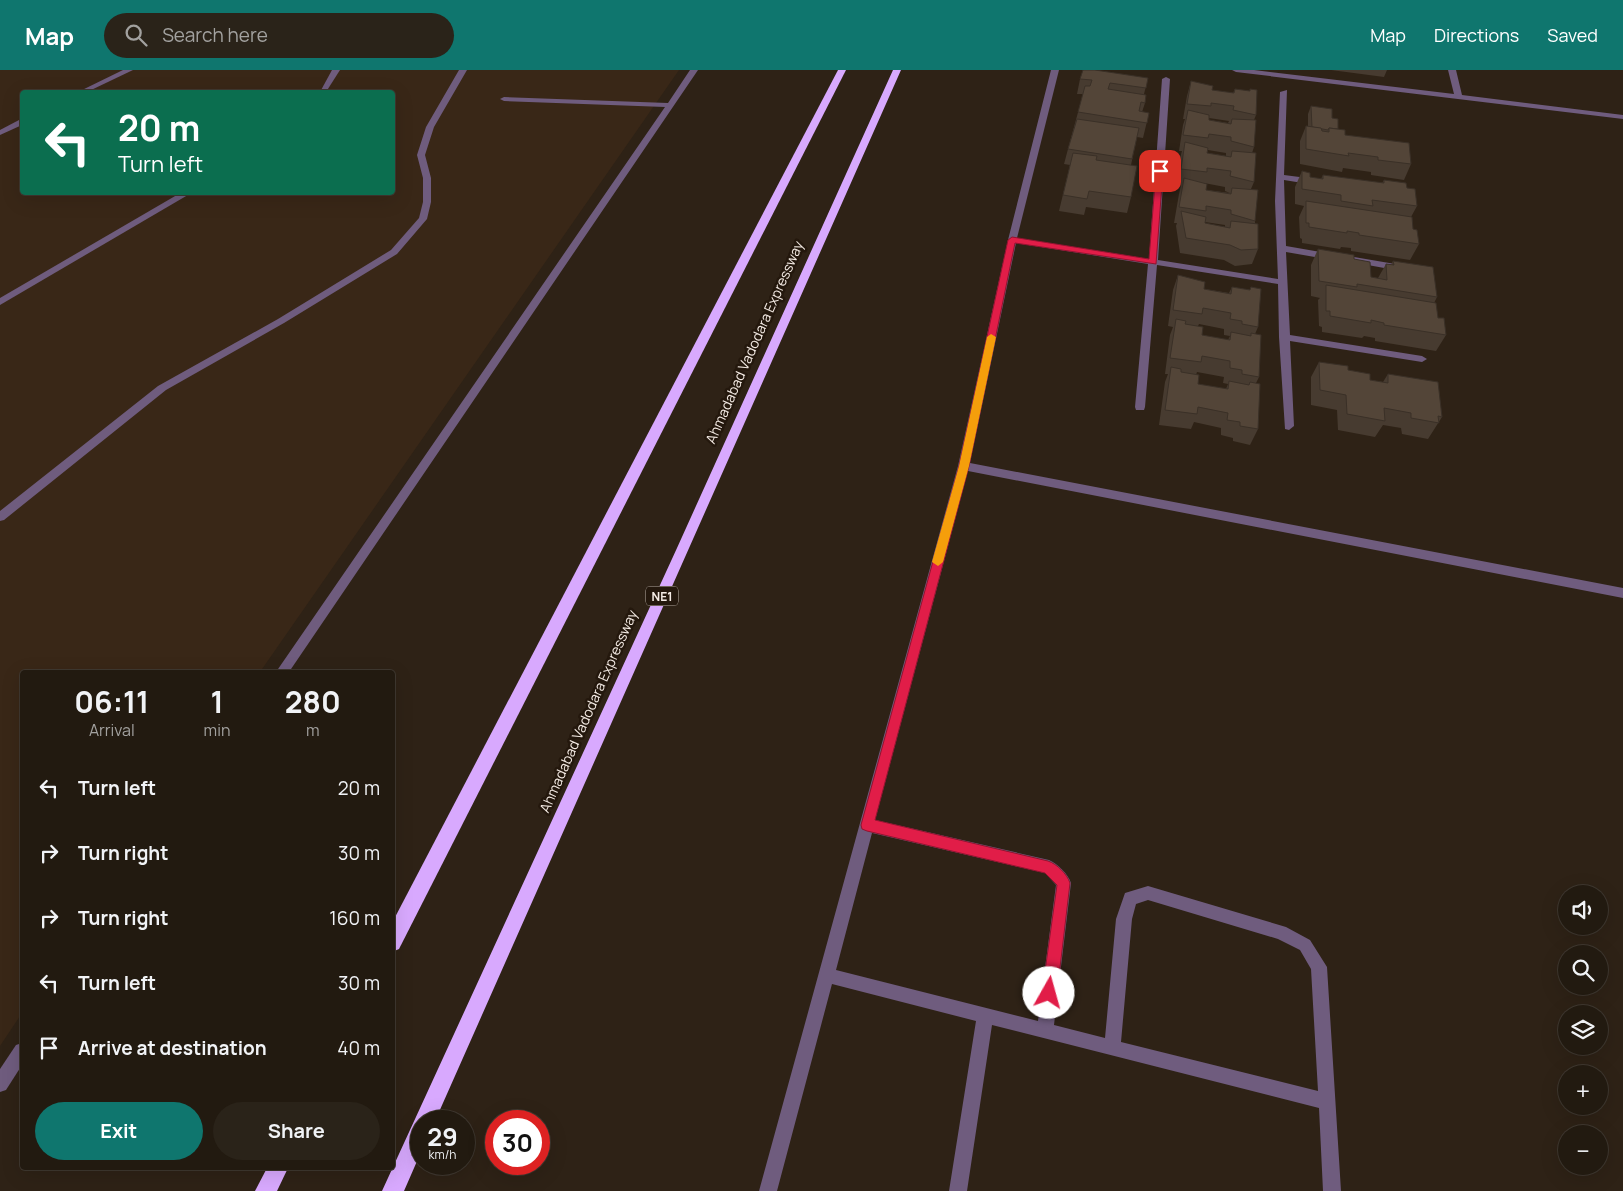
<!DOCTYPE html>
<meta charset="utf-8">
<style>
:root{--surface:#221a10;--page:#2a2319;--text:#f1f3f6;--muted:#a2a19f;--line:#3f3830;--accent:#0f766e}
body{margin:0;font-family:Manrope,sans-serif;background:var(--page);color:var(--text);height:100vh;display:flex;flex-direction:column;font-size:19px;white-space:nowrap}
*{box-sizing:border-box;margin:0}
p{font-size:16px;color:var(--muted)}
.icon{flex:none;width:28px;height:28px;fill:none;stroke:currentColor;stroke-width:2;stroke-linecap:round;stroke-linejoin:round}
.map{position:relative;flex:1;overflow:hidden}
.panel{position:absolute;left:20px;top:600px;width:375px;height:500px;display:flex;flex-direction:column;background:var(--surface);border-radius:5px;box-shadow:0 5px 20px #0002,0 0 0 1px var(--line)}
.panel>*{flex:none}
.top-card{position:absolute;left:20px;top:20px;width:375px;height:105px;border-radius:5px;box-shadow:0 5px 20px #0002,0 0 0 1px var(--line);background:#0b6e4f;color:#fff;overflow:hidden}
.tools{position:absolute;left:1558px;top:815px;display:grid;gap:10px}
.tools a{display:grid;place-items:center;width:50px;height:50px;border-radius:50%;background:var(--surface);box-shadow:0 5px 20px #0002,0 0 0 1px var(--line);font-size:25px}
.speed{position:absolute;left:410px;top:1040px;display:flex;gap:10px;font-size:25px;font-weight:700;text-align:center}
.speed>*{display:grid;place-content:center;width:65px;height:65px;border-radius:50%;background:var(--surface);box-shadow:0 5px 20px #0002,0 0 0 1px var(--line);line-height:1}
.speed small{font-size:12px;font-weight:400}
.speed .limit{border:8px solid #d22;background:#fff;color:#111}
.pin{position:absolute;display:grid;place-items:center;width:42px;height:42px;color:#fff;margin:-21px;border-radius:10px;box-shadow:0 2px 8px #0006}
.me{position:absolute;width:55px;margin:-28px;rotate:7deg;stroke-linejoin:round;filter:drop-shadow(0 0 4px #0008)}
.turn{display:flex;align-items:center;gap:18px;height:105px;padding:0 15px;font-size:22px}
.turn .icon{width:65px;height:65px;stroke-width:2.5}
.turn b{display:block;font-size:35px;line-height:42px}
.eta{display:flex;justify-content:space-evenly;align-items:center;height:85px;text-align:center}
.eta b{font-size:30px;font-weight:700;line-height:35px}
.primary-button{display:flex;gap:10px;margin-top:auto;padding:10px 15px}
.primary-button a{flex:1;height:58px;border-radius:30px;background:var(--accent);color:#fff;font-size:20px;font-weight:700;line-height:58px;text-align:center}
.primary-button a+a{background:var(--page);color:var(--text)}
ul{padding:0;list-style:none}
li{display:flex;align-items:center;gap:15px;height:65px;padding:0 15px}
li div{flex:1}
li b{display:block;font-size:19px}
li em{font-style:normal}
header{display:flex;align-items:center;gap:30px;box-sizing:border-box;height:70px;padding:0 25px;background:var(--accent);color:#fff}
header strong{font-size:24px}
nav{display:flex;gap:28px;margin-inline-start:auto;font-size:18px}
.search{width:350px;height:45px;background:var(--page);display:flex;align-items:center;gap:12px;box-sizing:border-box;padding:0 18px;border-radius:28px;color:var(--muted);font-size:19px}
.map>svg:first-child{display:block}
</style>
<header>
<strong>Map</strong>
<div class="search"><svg class="icon" aria-label="search" viewBox="0 0 24 24"><circle cx="10" cy="10" r="6"/><path d="M15 15l6 6"/></svg>Search here</div>
<nav><a>Map</a><a>Directions</a><a>Saved</a></nav>
</header>
<div class="map">
<svg width="1623" height="1121" viewBox="0 0 1623 1121">
<rect width="100%" height="100%" fill="#2e2216"/>
<path fill="#392717" fill-rule="evenodd" d="M0,0H679L260,602H22V943L0,976ZM22,22H392V122H22Z"/>
<g fill="none" stroke-linecap="round" stroke-linejoin="round">
<g fill="#6f5c7e" fill-rule="evenodd">
<polygon points="123,0 133,0 87,22 78,22"/>
<polygon points="332,0 340,0 326,22 320,22"/>
<polygon points="459,0 467,0 434,57 425,85 431,108 431,132 427,149 397,184 284,253 166,320 4,450 0,451 0,441 158,316 278,249 391,180 419,148 423,132 423,108 417,85 426,57"/>
<polygon points="690,0 698,0 289,602 276,602 665,37 504,31 500,29 504,27 668,33"/>
<path d="M1051,0H1059L1017,168L1149,189L1162,9L1166,7L1170,9L1158,190L1278,209L1275,131L1280,22L1287,20L1284,105L1315,109L1319,112L1315,115L1284,110L1286,176L1332,184L1337,187L1332,190L1286,182L1290,265L1422,286L1427,289L1422,292L1290,271L1294,356L1289,360L1285,359L1279,267L1278,214L1157,195L1145,337L1144,340H1136L1135,337L1148,194L1016,173L970,393L1623,518V528L968,401L875,750L1049,790C1058,794 1068,804 1071,813L1054,955L1105,968L1116,849L1125,823L1148,816L1286,857L1310,870L1327,897L1341,1121H1323L1319,1038L992,955L967,1121H949L976,951L832,914L777,1121H759L958,396L1008,170ZM872,763L1045,803L1056,815L1038,951L836,900ZM1148,830L1278,869L1300,880L1311,899L1318,1021L1121,972L1132,849L1136,834Z"/>
<polygon points="1232,0 1254,0 1454,24 1448,0 1456,0 1462,25 1623,45 1623,49 1236,2"/>
<polygon points="19,50 22,50 22,55 0,65 0,60"/>
<polygon points="182,122 193,122 0,235 0,228"/>
<polygon points="1354,187 1401,195 1406,198 1401,201 1351,192 1349,190"/>
<polygon points="22,973 22,995 6,1020 0,1022 0,999 16,975"/>
</g>
<g fill="#d8a9fe" fill-rule="evenodd">
<polygon points="838,0 846,0 399,879 392,882 392,853"/>
<polygon points="893,0 901,0 435,1051 421,1051 421,1082 404,1121 382,1121 677,478"/>
<polygon points="267,1098 288,1098 277,1121 255,1121"/>
</g>
</g>
<g fill="#473b30" fill-rule="evenodd">
<polygon points="1331,0 1387,0 1384,7"/>
<polygon points="1148,8 1144,24 1145,33 1142,42 1149,43 1143,68 1137,67 1131,95 1131,127 1127,143 1086,137 1084,145 1059,141 1070,95 1064,94 1068,79 1083,24 1077,24 1080,9"/>
<path d="M1191,11L1212,20L1233,23L1235,19L1256,45L1254,50V77L1252,83L1254,112L1251,119L1255,151V153L1258,179L1252,194L1235,196L1224,190L1180,183L1176,156L1177,153H1174L1179,124L1181,115H1176L1180,88L1182,81H1179L1183,55L1185,49H1183L1187,26ZM1209,48L1229,51L1228,53L1209,50ZM1208,80L1226,83V86L1207,83ZM1204,113L1225,117V121L1230,123L1206,120ZM1205,152L1225,155V157L1205,153Z"/>
<polygon points="1311,36 1332,48 1338,59 1345,65 1411,94 1404,110 1371,105 1371,102 1343,98 1342,102 1300,94 1300,71 1306,56 1308,56 1308,44"/>
<polygon points="1302,101 1310,107 1321,109 1323,105 1382,113 1384,110 1407,118 1417,136 1411,147 1413,159 1419,174 1410,190 1351,181 1351,178 1341,177 1340,179 1302,173 1302,169 1300,168 1299,147 1304,136 1295,134 1295,117"/>
<polygon points="1318,179 1354,189 1371,207 1378,208 1386,194 1391,195 1393,191 1437,227 1434,233 1438,248 1446,265 1436,281 1375,271 1375,268 1364,266 1362,268 1322,262 1322,257 1319,256 1318,230 1320,228 1311,226 1311,195"/>
<path d="M1178,205L1204,219L1229,223L1232,217L1250,220L1251,217L1258,257L1255,264L1259,307L1256,313L1258,359L1250,375L1233,371V368L1221,365V358L1194,352L1191,359L1159,355L1165,312L1168,304H1165L1170,265L1173,257L1168,256L1173,220ZM1199,254L1224,259V265L1230,266L1228,270L1202,265L1198,256ZM1197,302L1224,307L1223,313L1228,314L1226,319L1198,314L1196,305Z"/>
<polygon points="1319,292 1348,300 1370,310 1383,312 1388,304 1442,347 1428,369 1402,364 1401,358 1383,355 1375,367 1338,360 1337,340 1311,335 1311,307"/>
</g>
<g fill="#534538" stroke="#3a3027">
<polygon points="1083,0 1095,0 1148,8 1146,18 1110,13 1108,19 1146,25 1145,33 1141,32 1139,41 1149,43 1147,53 1078,42 1085,16 1090,16 1092,10 1080,9"/>
<polygon points="1191,11 1213,16 1212,20 1234,23 1235,19 1250,21 1250,19 1257,20 1256,45 1233,40 1234,36 1211,33 1211,36 1187,34"/>
<polygon points="1311,36 1332,39 1332,48 1338,49 1338,59 1329,58 1328,60 1312,57"/>
<polygon points="1188,40 1209,45 1209,50 1231,54 1232,49 1256,50 1254,77 1231,71 1231,67 1209,64 1208,68 1183,65"/>
<polygon points="1077,49 1139,58 1132,89 1068,79"/>
<polygon points="1306,56 1321,58 1322,61 1329,62 1329,58 1345,60 1345,65 1409,73 1411,94 1378,90 1378,87 1348,83 1349,86 1306,79"/>
<polygon points="1185,72 1208,78 1207,83 1231,87 1232,81 1256,83 1254,112 1230,106 1231,101 1207,98 1207,102 1181,99"/>
<polygon points="1073,83 1097,86 1096,90 1137,96 1131,127 1089,121 1087,129 1063,125"/>
<polygon points="1302,101 1310,103 1310,107 1323,109 1323,105 1384,113 1384,110 1406,113 1407,118 1415,119 1417,136 1372,130 1373,136 1341,131 1341,125 1302,119"/>
<polygon points="1184,108 1207,114 1206,120 1231,124 1232,118 1258,120 1255,151 1231,144 1231,140 1206,136 1206,141 1179,137"/>
<polygon points="1306,131 1412,147 1413,159 1417,160 1419,174 1359,165 1359,163 1347,161 1347,163 1309,157 1309,153 1306,153"/>
<polygon points="1181,141 1206,147 1205,153 1230,158 1231,151 1258,154 1258,179 1241,180 1230,175 1186,168"/>
<polygon points="1318,179 1354,185 1354,189 1370,192 1371,207 1387,210 1386,194 1394,195 1393,191 1433,197 1437,227 1357,214 1357,217 1319,211"/>
<polygon points="1178,205 1205,212 1204,219 1231,224 1232,217 1250,220 1251,217 1261,219 1258,257 1242,254 1242,251 1230,249 1231,243 1203,238 1202,244 1173,240"/>
<polygon points="1326,215 1436,233 1438,248 1444,248 1446,265 1384,255 1384,253 1371,250 1371,253 1330,246 1330,241 1326,241"/>
<polygon points="1176,249 1186,251 1185,254 1203,257 1202,265 1230,270 1231,262 1251,266 1251,263 1261,265 1259,307 1242,304 1242,300 1230,298 1230,291 1202,286 1201,292 1170,288"/>
<polygon points="1319,292 1348,296 1348,300 1370,304 1370,310 1388,313 1388,304 1438,312 1442,347 1438,346 1439,353 1411,348 1411,343 1384,338 1385,351 1347,344 1346,325 1320,320"/>
<polygon points="1171,297 1181,299 1181,302 1199,305 1198,314 1228,319 1229,311 1249,315 1250,312 1260,314 1258,359 1240,356 1240,352 1227,350 1228,343 1198,337 1197,344 1165,340"/>
</g>
<path fill="#e11d48" stroke="#92132f" d="M1160,98L1163,101L1156,194L1015,173L969,396L875,750L1048,791C1057,794 1067,804 1070,813L1057,923L1054,928L1049,931L1044,928L1042,923L1057,815L1045,803L867,761L862,759L861,755L959,396L1008,170L1012,167L1149,189L1156,101Z"/>
<polygon fill="#f59e0b" points="991,264 996,267 969,396 943,492 938,496 932,492 959,396 987,267"/>
<g text-anchor="middle" dominant-baseline="central" stroke-width="5" stroke-linejoin="round" paint-order="stroke">
<rect fill="#24180d" stroke="#b6aca4" stroke-width="1" x="646" y="516.5" width="32" height="19" rx="4"/>
<g font-size="12" font-weight="bold" fill="#f4ebe4">
<text x="662" y="526">NE1</text>
</g>
<g font-size="14" fill="#f4ebe4" stroke="#24180d">
<text transform="translate(754 272) rotate(-66)">Ahmadabad Vadodara Expressway</text>
<text transform="translate(588 641) rotate(-66)">Ahmadabad Vadodara Expressway</text>
</g>
</g>
</svg>
<div class="tools">
<a><svg class="icon" aria-label="sound" viewBox="0 0 24 24"><path d="M4 9h4l5-4v14l-5-4H4zM17 9q2 3 0 6"/></svg></a>
<a><svg class="icon" aria-label="search" viewBox="0 0 24 24"><circle cx="10" cy="10" r="6"/><path d="M15 15l6 6"/></svg></a>
<a><svg class="icon" aria-label="layers" viewBox="0 0 24 24"><path d="M12 4l9 5-9 5-9-5zM3 14l9 5 9-5"/></svg></a>
<a>+</a>
<a>−</a>
</div>
<div class="speed"><div>29<small>km/h</small></div><div class="limit">30</div></div>
<div class="pin" style="left:1160px;top:101px;background:#d93025"><svg class="icon" aria-label="arrive" viewBox="0 0 24 24"><path d="M6 21V4h12l-3 4 3 4H6"/></svg></div>
<svg class="me" style="left:1049px;top:923px" viewBox="-20 -20 40 40"><circle r="19" fill="#fff"/><path d="M0-13L10 11 0 6-10 11z" fill="#e11d48"/></svg>
<div class="top-card">
<div class="turn"><svg class="icon" aria-label="left" viewBox="0 0 24 24"><path d="M17 20v-9H6M10 6l-5 5 5 5"/></svg><div><b>20 m</b>Turn left</div></div>
</div>
<section class="panel">
<div class="eta">
<div><b>06:11</b><p>Arrival</p></div>
<div><b>1</b><p>min</p></div>
<div><b>280</b><p>m</p></div>
</div>
<ul>
<li><svg class="icon" aria-label="left" viewBox="0 0 24 24"><path d="M17 20v-9H6M10 6l-5 5 5 5"/></svg><div><b>Turn left</b></div><em>20 m</em></li>
<li><svg class="icon" aria-label="right" viewBox="0 0 24 24"><path d="M7 20v-9h11M14 6l5 5-5 5"/></svg><div><b>Turn right</b></div><em>30 m</em></li>
<li><svg class="icon" aria-label="right" viewBox="0 0 24 24"><path d="M7 20v-9h11M14 6l5 5-5 5"/></svg><div><b>Turn right</b></div><em>160 m</em></li>
<li><svg class="icon" aria-label="left" viewBox="0 0 24 24"><path d="M17 20v-9H6M10 6l-5 5 5 5"/></svg><div><b>Turn left</b></div><em>30 m</em></li>
<li><svg class="icon" aria-label="arrive" viewBox="0 0 24 24"><path d="M6 21V4h12l-3 4 3 4H6"/></svg><div><b>Arrive at destination</b></div><em>40 m</em></li>
</ul>
<div class="primary-button"><a>Exit</a><a>Share</a></div>
</section>
</div>
